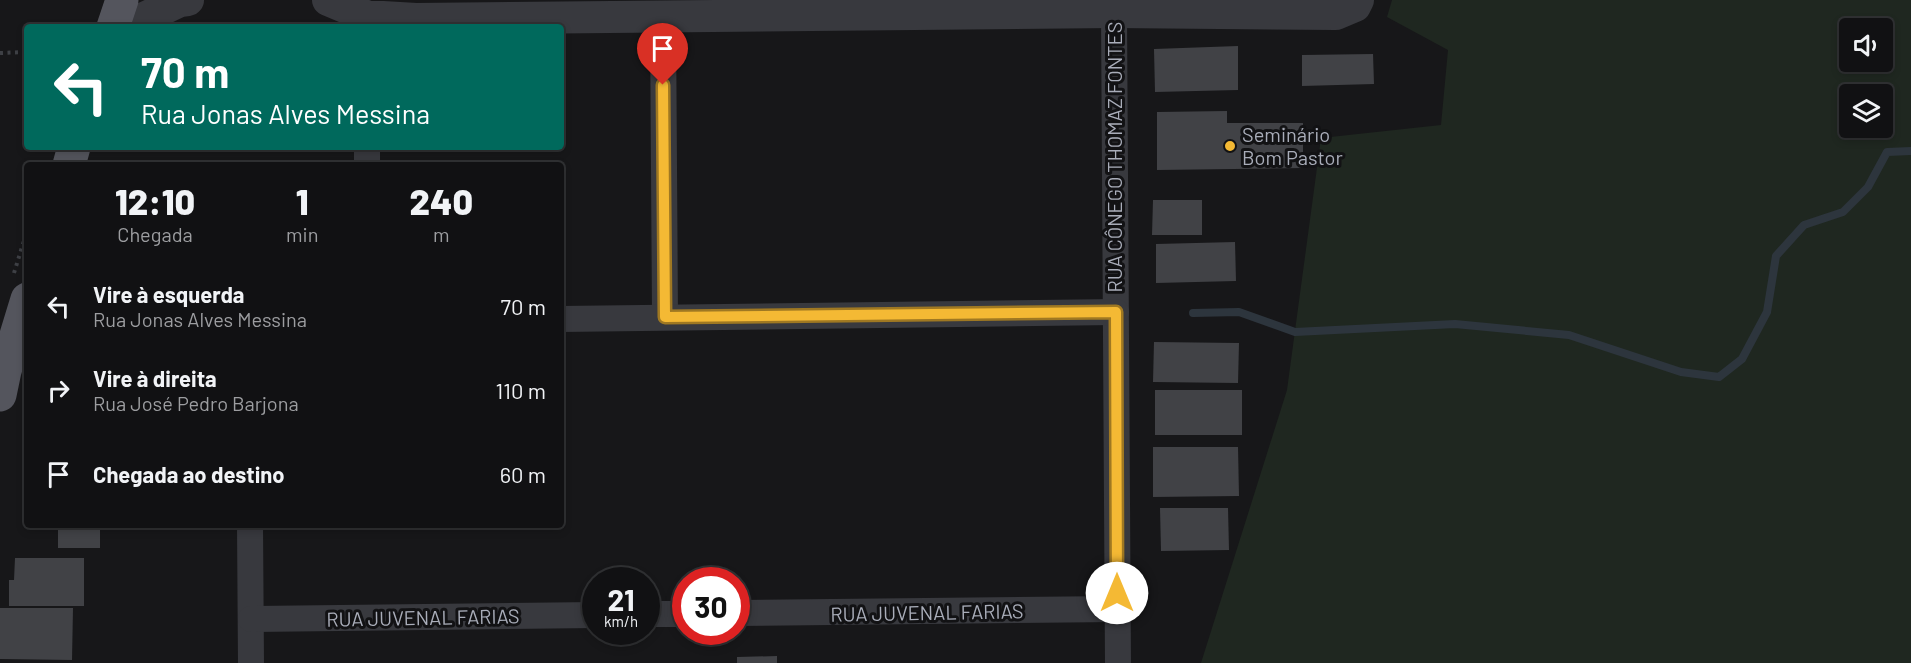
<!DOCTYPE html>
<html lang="pt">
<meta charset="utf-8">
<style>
:root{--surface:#111113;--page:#1a1a1c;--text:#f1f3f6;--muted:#9c9da0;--line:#303133}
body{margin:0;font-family:Barlow,sans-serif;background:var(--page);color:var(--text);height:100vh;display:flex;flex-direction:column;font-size:22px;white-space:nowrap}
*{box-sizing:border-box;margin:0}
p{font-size:20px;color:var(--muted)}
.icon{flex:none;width:33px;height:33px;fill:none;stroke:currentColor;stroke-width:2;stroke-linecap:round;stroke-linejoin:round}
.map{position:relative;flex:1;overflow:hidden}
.panel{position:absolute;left:24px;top:162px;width:540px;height:366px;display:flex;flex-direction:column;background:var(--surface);border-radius:6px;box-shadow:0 3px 9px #0003,0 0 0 2px var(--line)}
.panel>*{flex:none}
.guide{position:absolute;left:24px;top:24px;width:540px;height:126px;border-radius:6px;box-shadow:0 3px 9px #0003,0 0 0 2px var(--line);background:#00695c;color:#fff;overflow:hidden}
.tools{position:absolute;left:1839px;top:18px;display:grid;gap:12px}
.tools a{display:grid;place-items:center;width:54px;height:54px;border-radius:6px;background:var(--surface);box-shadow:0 3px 9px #0003,0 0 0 2px var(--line);font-size:30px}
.speed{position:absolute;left:582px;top:567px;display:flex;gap:12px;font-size:30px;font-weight:700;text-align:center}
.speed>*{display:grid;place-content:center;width:78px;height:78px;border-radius:50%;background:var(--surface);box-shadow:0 3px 9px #0003,0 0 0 2px var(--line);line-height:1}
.speed small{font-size:15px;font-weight:400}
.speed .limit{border:9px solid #d22;background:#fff;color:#111}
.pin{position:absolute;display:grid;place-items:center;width:51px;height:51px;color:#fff;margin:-62px -26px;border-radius:50% 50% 50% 0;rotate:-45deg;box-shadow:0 0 6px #0007}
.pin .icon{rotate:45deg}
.me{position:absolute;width:66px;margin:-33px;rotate:0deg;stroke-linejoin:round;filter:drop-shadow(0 0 4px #0008)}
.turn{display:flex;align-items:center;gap:21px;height:126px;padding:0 18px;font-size:27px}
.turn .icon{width:78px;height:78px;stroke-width:2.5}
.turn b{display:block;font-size:42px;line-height:51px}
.eta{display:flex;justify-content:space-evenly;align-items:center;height:102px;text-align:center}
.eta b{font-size:36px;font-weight:800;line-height:42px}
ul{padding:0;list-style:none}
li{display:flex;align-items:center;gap:18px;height:84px;padding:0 18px}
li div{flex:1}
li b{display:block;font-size:22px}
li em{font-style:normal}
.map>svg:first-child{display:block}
</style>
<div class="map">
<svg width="1911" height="663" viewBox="0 0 1911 663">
<rect width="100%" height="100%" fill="#171719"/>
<path fill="#1f2720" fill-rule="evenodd" d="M1392,0H1911V663H1201L1287,390L1321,138L1441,125L1448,50L1387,17ZM1850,28H1882V62H1850ZM1850,94H1882V128H1850Z"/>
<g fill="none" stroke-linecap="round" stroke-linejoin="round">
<polyline stroke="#2d353d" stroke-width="8" points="1193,313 1239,312 1295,332 1455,324 1569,335 1681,372 1719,377 1742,359 1767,312 1776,256 1804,225 1843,212 1868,187 1887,152 1911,151"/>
</g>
<g fill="#414246">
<polygon points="1238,46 1238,90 1155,92 1154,49"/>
<polygon points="1373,54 1374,84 1302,86 1302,55"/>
<polygon points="1227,111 1227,123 1303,123 1303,168 1157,170 1157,112"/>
<polygon points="1153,200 1202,200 1202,235 1152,235"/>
<polygon points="1235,242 1236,281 1156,283 1156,244"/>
<polygon points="1154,342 1239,343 1238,383 1153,382"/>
<rect x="1155" y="390" width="87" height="45"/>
<polygon points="1153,447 1238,447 1239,496 1153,497"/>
<polygon points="1160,508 1228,508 1229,550 1161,551"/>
<rect x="58" y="525" width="42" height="23"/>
<polygon points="15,558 84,558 84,606 9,606 9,580 14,580"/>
<polygon points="0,608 73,608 72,660 0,659"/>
<polygon points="777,656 777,663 737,663 737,657"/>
</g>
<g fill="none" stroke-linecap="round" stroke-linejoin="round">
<g stroke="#3e4045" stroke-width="4" stroke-dasharray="3 4.5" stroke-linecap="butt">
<polyline points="0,53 27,52"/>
<polyline points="14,273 27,231"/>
</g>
<g stroke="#38393e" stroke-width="26">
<polyline points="1114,12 1118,663"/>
<polyline points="663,17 665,317"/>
<polyline points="367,147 367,165"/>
<polyline points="561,319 1116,312"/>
<polyline points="250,525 251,663"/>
<polyline points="736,613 1117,609"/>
<polyline points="646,614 686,614"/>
<polyline points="251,619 596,615"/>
</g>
<g stroke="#38393e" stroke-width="32">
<polyline points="328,0 366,16 416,19 1114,12 1336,14 1355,6 1358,0"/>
<polyline points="125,27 180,1 188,0"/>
</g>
<g stroke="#54555d" stroke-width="33">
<polyline points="113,27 122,0"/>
<polyline points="69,165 74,147"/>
<polyline points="0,395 5,371 27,299"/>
</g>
</g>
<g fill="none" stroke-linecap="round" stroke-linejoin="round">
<g stroke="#9f7822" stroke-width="15">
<polyline id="route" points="663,85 665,317 1116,312 1117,593"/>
</g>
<use href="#route" stroke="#f4b934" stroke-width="10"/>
</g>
<circle fill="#f4b934" stroke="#121214" stroke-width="2" cx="1230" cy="146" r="6"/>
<g text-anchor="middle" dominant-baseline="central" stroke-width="6" stroke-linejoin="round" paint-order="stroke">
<g font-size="20" fill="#a9adb9" stroke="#121214" text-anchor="start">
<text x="1242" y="134">Seminário<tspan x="1242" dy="23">Bom Pastor</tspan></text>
</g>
<g font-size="20" fill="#a9adb9" stroke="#121214">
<text transform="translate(1114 157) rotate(-90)">RUA CÔNEGO THOMAZ FONTES</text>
<text transform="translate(927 612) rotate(-1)">RUA JUVENAL FARIAS</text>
<text transform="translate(423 617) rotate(-1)">RUA JUVENAL FARIAS</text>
</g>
</g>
</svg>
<div class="tools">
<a><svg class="icon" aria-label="sound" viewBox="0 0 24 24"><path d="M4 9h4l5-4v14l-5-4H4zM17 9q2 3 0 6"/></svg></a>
<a><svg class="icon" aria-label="layers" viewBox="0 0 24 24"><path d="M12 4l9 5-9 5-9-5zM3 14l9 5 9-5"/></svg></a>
</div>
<div class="speed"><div>21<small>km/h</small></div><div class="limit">30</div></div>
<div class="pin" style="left:663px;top:85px;background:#d93025"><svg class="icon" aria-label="arrive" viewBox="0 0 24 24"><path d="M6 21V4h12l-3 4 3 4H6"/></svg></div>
<svg class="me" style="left:1117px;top:593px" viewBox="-20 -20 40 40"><circle r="19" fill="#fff"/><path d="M0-13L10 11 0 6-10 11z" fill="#f4b934"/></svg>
<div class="guide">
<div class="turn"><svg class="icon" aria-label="left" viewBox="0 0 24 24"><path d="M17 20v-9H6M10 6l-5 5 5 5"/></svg><div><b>70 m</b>Rua Jonas Alves Messina</div></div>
</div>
<section class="panel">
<div class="eta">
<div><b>12:10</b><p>Chegada</p></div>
<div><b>1</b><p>min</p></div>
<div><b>240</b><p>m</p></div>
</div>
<ul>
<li><svg class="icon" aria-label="left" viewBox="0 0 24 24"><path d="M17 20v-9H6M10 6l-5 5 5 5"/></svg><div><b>Vire à esquerda</b><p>Rua Jonas Alves Messina</p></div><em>70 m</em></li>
<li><svg class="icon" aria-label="right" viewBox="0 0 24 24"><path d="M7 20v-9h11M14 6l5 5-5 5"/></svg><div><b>Vire à direita</b><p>Rua José Pedro Barjona</p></div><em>110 m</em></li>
<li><svg class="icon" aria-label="arrive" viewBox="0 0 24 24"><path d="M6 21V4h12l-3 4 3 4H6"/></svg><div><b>Chegada ao destino</b></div><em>60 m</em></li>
</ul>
</section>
</div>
